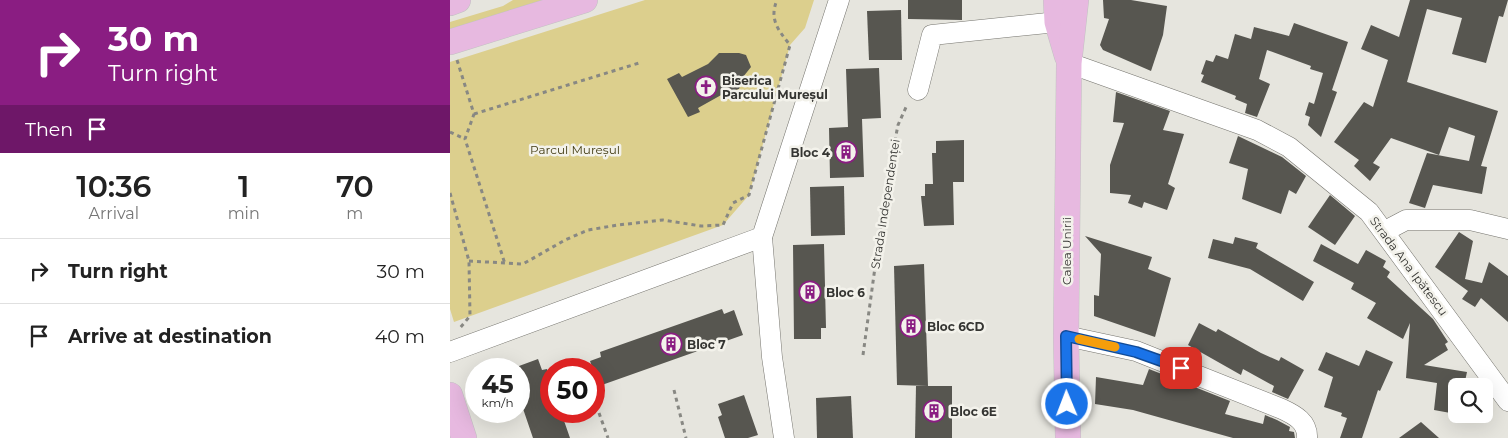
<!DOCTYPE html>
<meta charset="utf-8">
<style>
:root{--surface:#fff;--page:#f6f6f6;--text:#222;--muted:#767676;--line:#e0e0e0}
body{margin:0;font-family:Montserrat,sans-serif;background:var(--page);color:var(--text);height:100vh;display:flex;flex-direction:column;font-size:19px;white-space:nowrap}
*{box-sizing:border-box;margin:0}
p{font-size:16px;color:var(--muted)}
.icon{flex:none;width:28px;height:28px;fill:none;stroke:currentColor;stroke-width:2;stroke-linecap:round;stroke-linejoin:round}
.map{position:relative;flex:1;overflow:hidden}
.panel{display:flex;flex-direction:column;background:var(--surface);width:450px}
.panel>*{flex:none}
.guide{background:#8a1d82;color:#fff;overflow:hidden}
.fabs{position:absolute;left:998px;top:378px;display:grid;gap:10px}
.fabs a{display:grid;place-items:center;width:45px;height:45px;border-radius:8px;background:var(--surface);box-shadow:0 5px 20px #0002;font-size:25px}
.speed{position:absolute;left:15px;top:358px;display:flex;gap:10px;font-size:25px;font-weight:700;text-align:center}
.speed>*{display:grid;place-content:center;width:65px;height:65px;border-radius:50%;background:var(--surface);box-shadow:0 5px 20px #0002;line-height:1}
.speed small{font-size:12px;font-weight:400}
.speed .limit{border:8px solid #d22;background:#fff;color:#111}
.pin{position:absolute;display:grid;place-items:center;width:42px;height:42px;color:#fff;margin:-21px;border-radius:10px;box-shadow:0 2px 8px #0006}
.me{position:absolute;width:55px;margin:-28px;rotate:359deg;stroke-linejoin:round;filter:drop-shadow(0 0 4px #0008)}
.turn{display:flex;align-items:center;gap:18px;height:105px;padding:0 25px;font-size:22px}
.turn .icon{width:65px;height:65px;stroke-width:2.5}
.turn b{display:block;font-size:35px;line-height:42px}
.then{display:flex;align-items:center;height:48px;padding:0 25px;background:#0003;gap:10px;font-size:19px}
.eta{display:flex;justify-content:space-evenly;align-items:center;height:85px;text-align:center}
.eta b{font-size:30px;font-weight:600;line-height:35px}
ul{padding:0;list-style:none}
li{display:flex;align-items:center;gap:15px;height:65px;padding:0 25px;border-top:1px solid var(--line)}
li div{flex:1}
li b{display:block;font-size:19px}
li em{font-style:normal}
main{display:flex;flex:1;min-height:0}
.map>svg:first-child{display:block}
</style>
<main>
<section class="panel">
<div class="guide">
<div class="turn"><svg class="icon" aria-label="right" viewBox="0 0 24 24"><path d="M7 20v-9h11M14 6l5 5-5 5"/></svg><div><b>30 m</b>Turn right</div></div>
<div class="then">Then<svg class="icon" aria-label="arrive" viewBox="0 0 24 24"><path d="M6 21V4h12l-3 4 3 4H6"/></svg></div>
</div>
<div class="eta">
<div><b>10:36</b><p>Arrival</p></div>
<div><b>1</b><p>min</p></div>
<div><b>70</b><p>m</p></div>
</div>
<ul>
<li><svg class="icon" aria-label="right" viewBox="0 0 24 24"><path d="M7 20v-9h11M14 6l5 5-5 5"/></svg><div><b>Turn right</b></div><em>30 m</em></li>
<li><svg class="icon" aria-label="arrive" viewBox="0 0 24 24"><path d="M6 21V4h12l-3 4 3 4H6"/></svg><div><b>Arrive at destination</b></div><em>40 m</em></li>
</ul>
</section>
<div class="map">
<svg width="1058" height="438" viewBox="0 0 1058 438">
<rect width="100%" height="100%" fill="#e6e5de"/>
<g fill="#dccf8d">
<polygon points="63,0 100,0 0,32 0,22 53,6"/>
<polygon points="195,0 364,0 355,28 340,45 299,195 273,225 4,322 0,309 0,62"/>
</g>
<g fill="#575650">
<polygon points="458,0 512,0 512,20 458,19"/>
<polygon points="653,0 681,0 717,6 713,35 701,71 653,50 650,45 659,19 654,18"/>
<polygon points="960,0 1058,0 1053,17 1049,16 1036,63 1002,54 1012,18 977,9 957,82 1048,111 1031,166 1037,167 1032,194 983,185 975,208 959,203 977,153 1019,161 1025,136 999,127 989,155 941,138 923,163 930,167 920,181 904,166 909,160 884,142 914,102 923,107 938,60 911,49 921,25 949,37"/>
<polygon points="451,10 452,60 419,60 417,11"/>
<polygon points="844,23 898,42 882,90 887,92 871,137 858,125 860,117 855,115 859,102 864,104 873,73 860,69 861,66 817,50 809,79 820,84 807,117 795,113 797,104 785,99 786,96 751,82 754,75 751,74 756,60 763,62 766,55 778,59 785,34 801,39 804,27 839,36"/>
<polygon points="269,53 289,53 296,55 301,67 293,77 289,89 273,94 248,108 250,112 238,117 217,79 229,73 232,77 258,64"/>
<polygon points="429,68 431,118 412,119 414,177 380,178 379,128 398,127 396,69"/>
<polygon points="666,92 720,111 713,130 734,134 718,184 725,188 717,210 694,202 692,208 678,203 681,195 660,193 660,165 674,123 663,122"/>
<polygon points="788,136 832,157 856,176 846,194 839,190 831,214 792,199 798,169 779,163"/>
<polygon points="514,140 514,182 503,182 504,225 474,226 471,196 475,196 475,184 483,184 482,153 486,153 486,141"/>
<polygon points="394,186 395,235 361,236 360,187"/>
<polygon points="880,195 905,216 885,245 858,227"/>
<polygon points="1009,232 1023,241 1015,279 1032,283 1039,262 1058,276 1058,322 1031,298 1025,307 1012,299 1018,291 985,267"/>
<polygon points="635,236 702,257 698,269 721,278 705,337 644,316 644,295 649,296 651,254"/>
<polygon points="785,237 808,243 806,248 864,282 853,301 800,269 758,258 763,239 783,244"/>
<polygon points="374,244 376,328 371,328 371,339 344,339 343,245"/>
<polygon points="871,244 908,264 916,250 936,261 933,267 940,272 937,277 983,319 998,342 995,344 998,350 974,365 1017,372 1014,386 1006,386 1006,414 984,410 987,383 956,378 960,323 953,339 917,318 926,303 901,289 904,283 863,261"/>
<polygon points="474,264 478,386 447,385 444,266"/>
<polygon points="272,309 274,314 284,310 293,335 149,386 140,361 151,357 150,352"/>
<polygon points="749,323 766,332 768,329 811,353 829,361 831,357 854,370 838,399 822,392 824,386 793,369 791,375 738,345"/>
<polygon points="916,350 943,362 930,391 928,390 912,438 890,438 897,418 891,416 892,413 874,407 883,377 868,370 876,352 909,366"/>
<polygon points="88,359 92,370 97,369 101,382 101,411 107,411 109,417 112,415 120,438 83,438 69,397 69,366"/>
<polygon points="699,369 780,401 775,414 813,424 815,415 827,420 840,427 839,431 844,432 845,438 783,438 683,410 645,404 646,377 693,385"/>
<polygon points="466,386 502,386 502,438 465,438"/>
<polygon points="294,395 308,435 298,438 275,438 268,417 272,415 268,404"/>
<polygon points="401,396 403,438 367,438 366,398"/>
<polygon points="971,422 989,438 949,438"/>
</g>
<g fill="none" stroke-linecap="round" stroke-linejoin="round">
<g stroke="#76756f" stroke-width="21">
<g id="minor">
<polyline points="619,63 807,130 839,147 919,212 1058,401"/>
<polyline points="468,90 482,35 607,22"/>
<polyline points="935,231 956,220 1020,220 1058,229"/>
<polyline points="312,237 322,357 334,438"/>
<path d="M616,336L686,351L832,409C845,415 858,422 857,438"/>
<polyline points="0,352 312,237 389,0"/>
</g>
</g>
<g stroke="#c2c2c2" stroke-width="26">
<g id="major">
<polyline points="606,0 607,22 617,56"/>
<polyline points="0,3 8,0"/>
<polyline points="0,42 135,0"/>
<polyline points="0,395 14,438"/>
<polyline points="618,438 616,336 619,63 626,0"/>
</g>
</g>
<g stroke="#888883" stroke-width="3" stroke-dasharray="4 4" stroke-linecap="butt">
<polyline points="7,60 24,114 15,139 55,264"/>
<polyline points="24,114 189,63"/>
<polyline points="0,132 15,139"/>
<polyline points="0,193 19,261 20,316 10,328"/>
<path d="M19,261L73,264L115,240L138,230L168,225L213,220L251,226L273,225L283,203L299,195L340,45C328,30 319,19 327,0"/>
<polyline points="413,355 436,187 448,125 457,105"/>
<polyline points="224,390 236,438"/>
<polyline points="149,413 158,438"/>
</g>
<use href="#minor" stroke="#fff" stroke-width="20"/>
<use href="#major" stroke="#e7b9e0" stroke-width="25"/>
</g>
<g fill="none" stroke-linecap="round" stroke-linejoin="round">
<g stroke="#114b97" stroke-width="12">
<polyline id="route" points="617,404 616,336 686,352 731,368"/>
</g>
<use href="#route" stroke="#1a73e8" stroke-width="9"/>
<polyline stroke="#f59e0b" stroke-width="9" points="629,339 665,347"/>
</g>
<defs>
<g id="church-ring" transform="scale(1.125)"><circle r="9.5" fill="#f3f2eb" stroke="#8a1d82" stroke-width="1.5"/><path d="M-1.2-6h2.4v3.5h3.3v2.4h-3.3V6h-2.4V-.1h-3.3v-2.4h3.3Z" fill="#8a1d82"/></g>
<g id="building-ring" transform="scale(1.125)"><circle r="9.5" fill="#f3f2eb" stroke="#8a1d82" stroke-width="1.5"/><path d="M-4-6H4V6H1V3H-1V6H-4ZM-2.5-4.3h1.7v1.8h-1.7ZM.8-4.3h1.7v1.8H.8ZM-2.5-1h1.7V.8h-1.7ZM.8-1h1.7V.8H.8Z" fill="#8a1d82"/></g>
</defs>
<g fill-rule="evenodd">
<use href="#church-ring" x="256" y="87"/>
<use href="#building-ring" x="396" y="152"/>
<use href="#building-ring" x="360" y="292"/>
<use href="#building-ring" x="461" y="326"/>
<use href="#building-ring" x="221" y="344"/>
<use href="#building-ring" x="484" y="411"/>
</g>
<g text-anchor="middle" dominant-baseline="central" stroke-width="5" stroke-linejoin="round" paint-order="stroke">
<g font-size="12" font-weight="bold" fill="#353532" stroke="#f3f2eb" text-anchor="start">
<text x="272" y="80">Biserica<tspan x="272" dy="14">Parcului Mureșul</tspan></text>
<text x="380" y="152" text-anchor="end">Bloc 4</text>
<text x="376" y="292">Bloc 6</text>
<text x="477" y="326">Bloc 6CD</text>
<text x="237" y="344">Bloc 7</text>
<text x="500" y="411">Bloc 6E</text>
</g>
<g font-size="12" fill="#423b12" stroke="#f3f2eb">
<text x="125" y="149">Parcul Mureșul</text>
</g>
<g font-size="12" fill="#353532" stroke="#f3f2eb">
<text transform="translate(435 204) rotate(-81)">Strada Independenței</text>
<text transform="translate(616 251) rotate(-90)">Calea Unirii</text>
<text transform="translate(959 266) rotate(53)">Strada Ana Ipătescu</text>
</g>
</g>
</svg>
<div class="fabs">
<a><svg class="icon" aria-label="search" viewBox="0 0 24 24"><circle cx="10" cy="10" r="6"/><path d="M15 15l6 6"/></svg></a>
</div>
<div class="speed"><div>45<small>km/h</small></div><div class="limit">50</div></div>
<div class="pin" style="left:731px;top:368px;background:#d93025"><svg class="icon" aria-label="arrive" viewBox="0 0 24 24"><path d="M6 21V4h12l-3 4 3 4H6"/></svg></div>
<svg class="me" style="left:617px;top:404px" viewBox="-20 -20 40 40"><circle r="17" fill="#1a73e8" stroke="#fff" stroke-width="3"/><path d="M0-11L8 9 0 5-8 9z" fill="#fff"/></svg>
</div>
</main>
